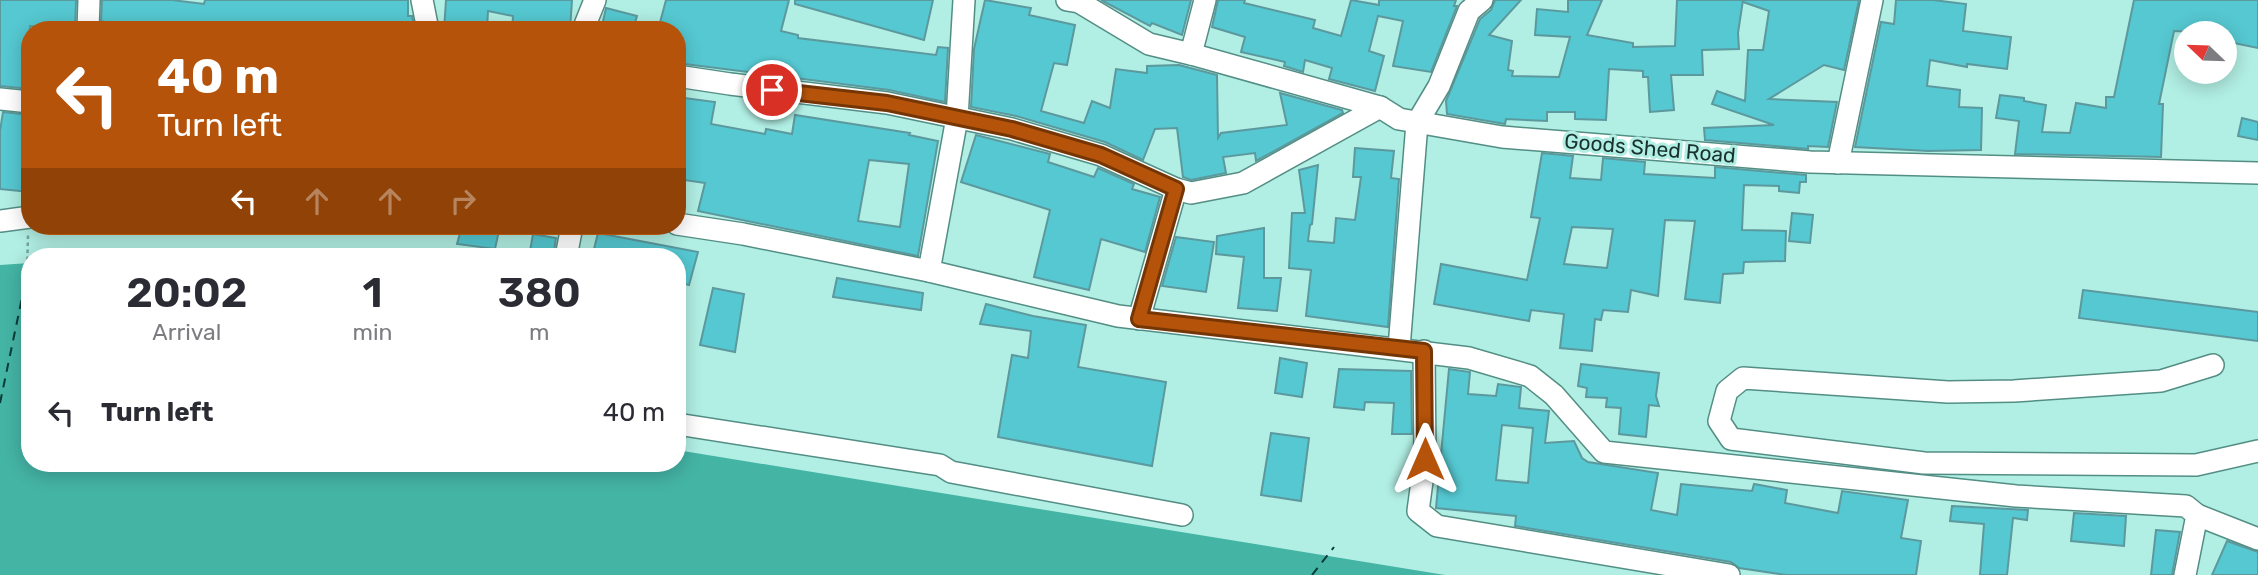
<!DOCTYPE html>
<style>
:root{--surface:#fff;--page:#f7f7f7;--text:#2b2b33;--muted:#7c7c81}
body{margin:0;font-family:Rubik,sans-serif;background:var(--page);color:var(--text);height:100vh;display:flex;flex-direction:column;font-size:26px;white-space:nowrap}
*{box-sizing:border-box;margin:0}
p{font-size:23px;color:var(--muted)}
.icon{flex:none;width:38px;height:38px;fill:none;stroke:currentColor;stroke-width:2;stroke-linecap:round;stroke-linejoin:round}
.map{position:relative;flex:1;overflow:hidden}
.sheet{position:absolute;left:21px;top:248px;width:665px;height:224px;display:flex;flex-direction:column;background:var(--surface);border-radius:28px;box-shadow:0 4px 18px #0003}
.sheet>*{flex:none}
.hud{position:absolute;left:21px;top:21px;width:665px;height:214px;border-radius:28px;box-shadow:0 4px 18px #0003;background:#b45309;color:#fff;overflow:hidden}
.needle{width:46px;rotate:293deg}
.tools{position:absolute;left:2174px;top:21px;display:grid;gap:14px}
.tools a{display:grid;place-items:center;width:63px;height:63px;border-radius:50%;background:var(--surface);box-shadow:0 4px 18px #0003;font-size:35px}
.pin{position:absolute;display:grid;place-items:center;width:60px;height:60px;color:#fff;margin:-30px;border:4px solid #fff;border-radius:50%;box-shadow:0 2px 7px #0007}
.me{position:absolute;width:77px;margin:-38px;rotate:0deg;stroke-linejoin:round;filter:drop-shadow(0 0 5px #0008)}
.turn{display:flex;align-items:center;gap:24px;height:147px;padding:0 21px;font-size:32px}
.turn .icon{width:91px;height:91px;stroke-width:2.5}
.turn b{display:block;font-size:49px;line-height:60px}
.lanes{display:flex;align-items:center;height:66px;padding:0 21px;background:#0003;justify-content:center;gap:35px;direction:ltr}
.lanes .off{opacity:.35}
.eta{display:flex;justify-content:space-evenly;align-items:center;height:119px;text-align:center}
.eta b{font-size:42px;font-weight:600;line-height:49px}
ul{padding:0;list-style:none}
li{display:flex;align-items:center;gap:21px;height:91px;padding:0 21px}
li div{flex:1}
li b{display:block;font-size:26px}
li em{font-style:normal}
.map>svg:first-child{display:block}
</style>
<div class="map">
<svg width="2258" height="575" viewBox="0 0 2258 575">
<rect width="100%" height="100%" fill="#b1eee3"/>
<polygon fill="#44b4a5" points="30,263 30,464 677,464 677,450 1445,575 0,575 0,265"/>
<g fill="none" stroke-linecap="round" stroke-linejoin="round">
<g stroke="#093d37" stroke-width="2" stroke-dasharray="9 7" stroke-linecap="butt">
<polyline points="0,403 27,274"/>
<polyline points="1312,575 1334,547"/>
</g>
</g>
<g fill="#55c8d1" stroke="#5c999e" stroke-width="2" fill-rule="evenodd">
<polygon points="0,0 76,0 75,30 30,26 30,89 0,86"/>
<polygon points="102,0 172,0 204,4 205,0 408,0 408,16 412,16 415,30 108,30 109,23 101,21"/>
<polygon points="446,0 572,0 570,30 512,30 513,16 488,11 487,30 444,30"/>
<polygon points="666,0 789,0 781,31 798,35 798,38 936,55 938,47 948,48 945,102 889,90 677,63 677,30 658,30"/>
<polygon points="795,0 933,0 924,40 795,4"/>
<polygon points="985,0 1031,8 1029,15 1075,25 1067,65 1054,63 1041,111 1084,123 1092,101 1110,108 1116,69 1147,73 1147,66 1179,65 1217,75 1218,138 1221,133 1287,125 1280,93 1342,110 1343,113 1256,161 1255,153 1223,157 1226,173 1191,180 1183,177 1177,128 1155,129 1143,160 1105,142 1016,116 971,107 974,49"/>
<polygon points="1101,0 1191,0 1182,35 1152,23 1150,26"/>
<polygon points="1218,0 1245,0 1244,3 1315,20 1313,28 1341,36 1351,0 1379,5 1379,0 1456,0 1454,6 1457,6 1431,72 1393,66 1403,21 1378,16 1369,51 1384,56 1375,91 1329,79 1332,68 1305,60 1303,72 1284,66 1285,62 1241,52 1245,37 1212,27"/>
<polygon points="1495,0 1521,0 1489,35 1512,41 1508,70 1513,71 1512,76 1559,77 1570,37 1535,35 1537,9 1568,12 1568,0 1602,0 1587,35 1633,43 1633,47 1675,46 1677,0 1743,0 1738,33 1739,49 1702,50 1703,75 1671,75 1674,110 1650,112 1648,77 1643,77 1643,71 1609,69 1606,120 1575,119 1575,112 1547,112 1547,121 1506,119 1505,124 1447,114 1446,101 1480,19 1491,10"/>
<polygon points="1743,0 1859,0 1844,70 1824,65 1769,99 1837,102 1828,147 1808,146 1808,149 1705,140 1704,128 1774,125 1712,104 1717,91 1745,101 1748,50 1763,50 1769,11 1743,2"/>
<polygon points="1896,0 1933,0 1966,4 1963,31 2011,37 2007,69 1967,64 1967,67 1930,60 1927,86 1960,90 1959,107 1982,108 1981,150 1928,151 1855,147 1881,22 1894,24"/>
<polygon points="2134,0 2258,0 2258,48 2224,41 2224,33 2174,31 2159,104 2163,104 2161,157 2015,154 2019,121 1996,118 2000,95 2024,98 2024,101 2046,105 2042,132 2070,133 2076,103 2106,108 2106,97 2114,97"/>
<polygon points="606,8 637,16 633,30 601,30"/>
<path d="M677,97L715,102L711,124L765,134L766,129L792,134L795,115L910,133L909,135L938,141L918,256L698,211L705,183L677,179ZM869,160L909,164L900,227L858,221Z"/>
<polygon points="3,112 30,115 29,192 0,189 0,131"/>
<polygon points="2242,118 2258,122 2258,140 2238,136"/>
<polygon points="976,135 1050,154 1048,162 1094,177 1098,168 1134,184 1132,189 1160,197 1145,252 1101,239 1089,290 1034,277 1050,210 961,182"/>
<polygon points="1355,148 1394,151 1391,178 1399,179 1388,327 1306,316 1311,270 1289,268 1292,213 1305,213 1299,170 1318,165 1312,224 1310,225 1308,241 1334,243 1336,218 1355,220 1361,177 1353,177"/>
<path d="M1542,153L1573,156L1570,178L1601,180L1603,158L1645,162L1644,174L1715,178V167L1806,175V182H1800L1799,193L1779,191V186L1744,185L1742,230L1786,231L1785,261L1744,262L1743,273L1723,274L1720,303L1685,299L1695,221L1665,220L1658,296L1631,290L1628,312L1603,310L1601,320L1595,319L1592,351L1560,348L1564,314L1531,310L1529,321L1434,304L1441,264L1527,280L1540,218L1531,217ZM1572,227L1613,229L1607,268L1564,264Z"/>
<polygon points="1792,213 1813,215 1810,243 1789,241"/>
<polygon points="462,226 500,226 495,249 457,244"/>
<polygon points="1264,228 1264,278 1281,278 1277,311 1238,308 1244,257 1216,254 1217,236"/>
<polygon points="598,233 698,252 689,285 677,282 677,257 592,257"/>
<polygon points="533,234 556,238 553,257 529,257"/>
<polygon points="1176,237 1214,242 1206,292 1162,286"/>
<polygon points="837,278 923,293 921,310 833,297"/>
<polygon points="713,288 744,294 735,352 700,345"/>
<polygon points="2083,290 2258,312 2258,341 2079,318"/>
<polygon points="986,304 1033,316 1086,325 1078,367 1166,382 1152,466 998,437 1012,355 1028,358 1031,331 980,324"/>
<polygon points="1280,358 1307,363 1302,397 1275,393"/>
<polygon points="1581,364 1659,373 1656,396 1659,406 1649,405 1646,437 1619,434 1621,408 1606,407 1607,398 1586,397 1587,388 1578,386"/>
<polygon points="1339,369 1411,371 1412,434 1392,434 1394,403 1365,402 1364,410 1334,407"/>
<path d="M1449,369L1470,372L1468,394L1496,396L1498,384L1521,387L1519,408L1549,411L1545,443L1574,441L1582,458L1588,462L1658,473L1651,510L1677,515L1681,484L1752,491L1754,484L1787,490L1785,503L1838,513L1842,491L1908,500L1901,538L1921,541L1916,575H1786L1739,568L1731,562L1515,526L1516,516L1436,508ZM1502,425L1533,428L1528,483L1496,480Z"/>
<polygon points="1271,433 1309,438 1301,501 1261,495"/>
<polygon points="1952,506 2028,510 2027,520 2013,518 2007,575 1980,575 1984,524 1950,521"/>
<polygon points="2074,513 2126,516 2124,546 2071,541"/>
<polygon points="2156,530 2180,532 2172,575 2151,575"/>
<polygon points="2227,541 2258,552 2258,575 2212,575"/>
</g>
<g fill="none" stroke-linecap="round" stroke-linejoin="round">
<g stroke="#538e85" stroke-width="24">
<g id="minor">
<polyline points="422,0 428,30"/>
<polyline points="1067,0 1079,2 1149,44 1191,54 1380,107 1399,119 1502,137 1810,162 2258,173"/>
<polyline points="88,30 89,0"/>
<polyline points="583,30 595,0"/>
<polyline points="1191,54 1205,0"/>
<polyline points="677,76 730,84 887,103 1012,129 1101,155 1176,189 1191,193 1243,183 1380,107"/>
<polyline points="0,99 30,102"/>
<polyline points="1838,163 1872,0"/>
<polyline points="0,221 30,217"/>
<polyline points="677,224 743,234 929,271 1118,316 1469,358 1530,376 1554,395 1604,452 2016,496 2186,506 2197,515 2185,575"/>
<polyline points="566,257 572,226"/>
<polyline points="929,271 957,118 964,0"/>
<polyline points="1139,319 1176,189"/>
<polyline points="1399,348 1417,123 1439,86 1469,11 1482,0"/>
<polyline points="1424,351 1425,459 1418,511 1437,526 1729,575"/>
<polyline points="2213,365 2161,381 2014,391 1948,392 1743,378 1727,391 1719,421 1731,439 1924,463 2196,465 2258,451"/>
<polyline points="677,424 940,465 951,472 1182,515"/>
<polyline points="2197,515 2258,539"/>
</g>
</g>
<polyline stroke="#75a49c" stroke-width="2.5" stroke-dasharray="3.5 3.5" stroke-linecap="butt" points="27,274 28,235"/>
<use href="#minor" stroke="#fff" stroke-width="21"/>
</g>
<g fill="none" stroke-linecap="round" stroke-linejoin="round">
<g stroke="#753606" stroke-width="18">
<polyline id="route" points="772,90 887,103 1012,129 1101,155 1176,189 1139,319 1424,351 1425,459"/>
</g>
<use href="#route" stroke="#b45309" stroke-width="12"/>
</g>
<g text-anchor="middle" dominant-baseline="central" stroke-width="6" stroke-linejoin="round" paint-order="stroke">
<g font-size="21" fill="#19322e" stroke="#b1eee3">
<text transform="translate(1650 148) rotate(5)">Goods Shed Road</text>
</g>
</g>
</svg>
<div class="tools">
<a><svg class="needle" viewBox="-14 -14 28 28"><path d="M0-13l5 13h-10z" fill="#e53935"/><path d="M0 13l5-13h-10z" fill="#7c7c81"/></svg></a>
</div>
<div class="pin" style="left:772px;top:90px;background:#d93025"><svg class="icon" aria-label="arrive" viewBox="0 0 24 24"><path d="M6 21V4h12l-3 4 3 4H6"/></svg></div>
<svg class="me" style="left:1425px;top:459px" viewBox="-20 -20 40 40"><path d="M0-17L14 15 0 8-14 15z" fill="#b45309" stroke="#fff" stroke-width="4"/></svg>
<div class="hud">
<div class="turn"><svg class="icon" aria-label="left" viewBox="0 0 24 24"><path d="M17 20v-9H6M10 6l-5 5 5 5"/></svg><div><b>40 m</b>Turn left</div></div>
<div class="lanes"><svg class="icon" aria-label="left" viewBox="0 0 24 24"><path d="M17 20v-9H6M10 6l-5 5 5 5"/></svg><svg class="icon off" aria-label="ahead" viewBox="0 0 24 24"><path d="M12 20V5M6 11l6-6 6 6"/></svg><svg class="icon off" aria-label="ahead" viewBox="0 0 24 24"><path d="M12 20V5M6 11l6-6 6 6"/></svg><svg class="icon off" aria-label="right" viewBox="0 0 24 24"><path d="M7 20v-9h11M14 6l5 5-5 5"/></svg></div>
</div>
<section class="sheet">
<div class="eta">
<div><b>20:02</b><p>Arrival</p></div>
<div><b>1</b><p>min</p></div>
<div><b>380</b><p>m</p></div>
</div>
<ul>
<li><svg class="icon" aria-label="left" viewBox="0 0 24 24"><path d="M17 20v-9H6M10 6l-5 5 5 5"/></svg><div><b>Turn left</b></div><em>40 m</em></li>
</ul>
</section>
</div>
